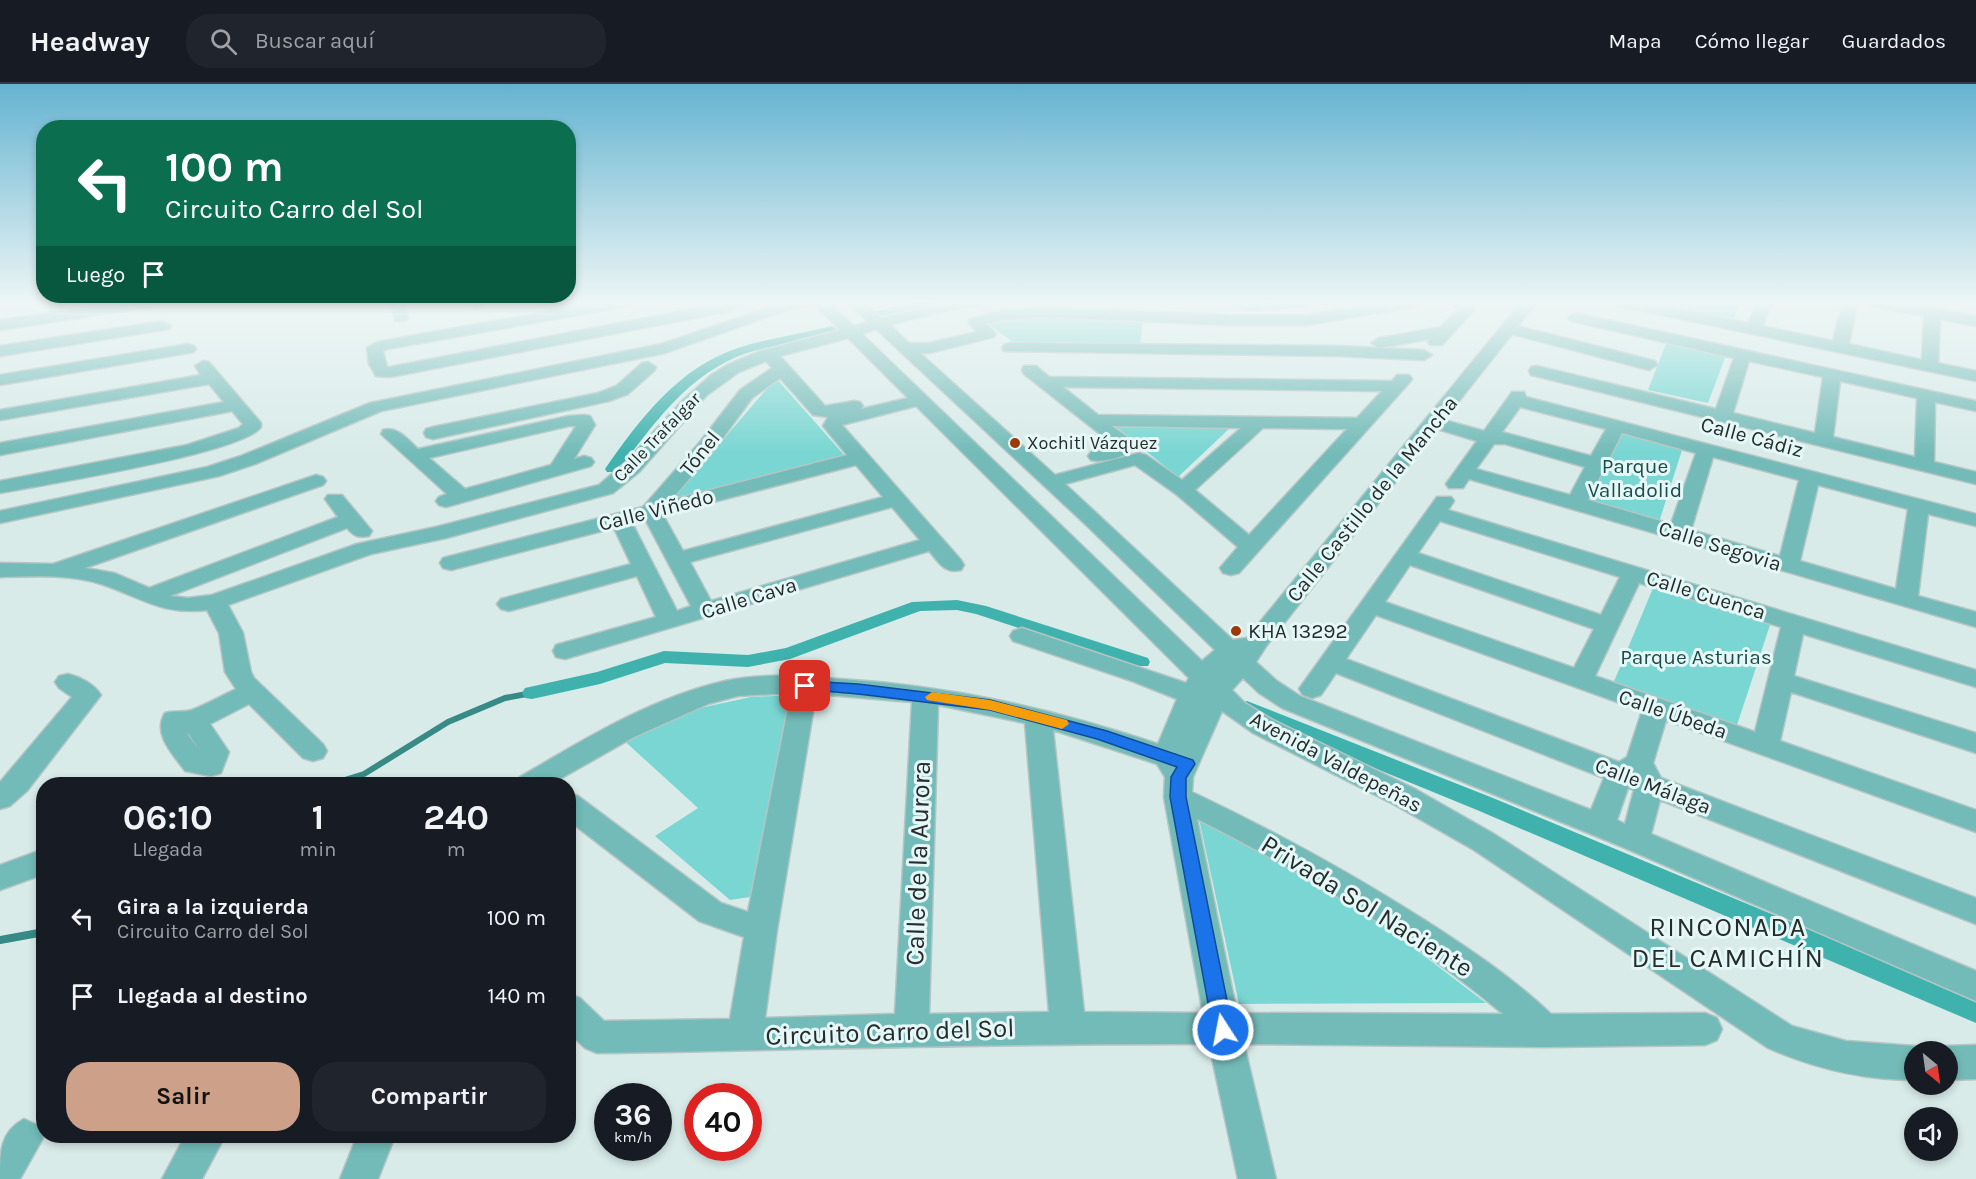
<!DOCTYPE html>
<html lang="es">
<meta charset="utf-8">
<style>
:root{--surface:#171b24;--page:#20242c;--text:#f1f3f6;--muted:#9ea1a6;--line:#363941;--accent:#cca089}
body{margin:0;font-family:Karla,sans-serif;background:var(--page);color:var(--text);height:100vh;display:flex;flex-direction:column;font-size:22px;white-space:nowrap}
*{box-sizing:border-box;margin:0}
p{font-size:20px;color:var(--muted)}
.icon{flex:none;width:33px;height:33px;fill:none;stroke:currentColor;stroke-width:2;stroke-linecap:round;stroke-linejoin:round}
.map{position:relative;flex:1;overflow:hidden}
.side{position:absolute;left:36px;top:693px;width:540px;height:366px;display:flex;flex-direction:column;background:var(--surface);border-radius:24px;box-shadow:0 3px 9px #0003}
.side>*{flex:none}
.hud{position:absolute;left:36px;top:36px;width:540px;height:183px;border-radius:24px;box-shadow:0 3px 9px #0003;background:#0b6e4f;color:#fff;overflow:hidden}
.needle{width:39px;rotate:151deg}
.fabs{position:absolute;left:1904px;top:957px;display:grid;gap:12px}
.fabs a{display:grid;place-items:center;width:54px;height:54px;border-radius:50%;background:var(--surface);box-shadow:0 3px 9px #0003;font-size:30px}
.speed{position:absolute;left:594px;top:999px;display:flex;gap:12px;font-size:30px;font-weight:700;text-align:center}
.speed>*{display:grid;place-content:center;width:78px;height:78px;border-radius:50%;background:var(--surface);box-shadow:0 3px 9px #0003;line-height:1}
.speed small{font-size:15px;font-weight:400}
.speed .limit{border:9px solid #d22;background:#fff;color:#111}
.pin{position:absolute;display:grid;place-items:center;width:51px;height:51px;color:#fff;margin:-26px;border-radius:12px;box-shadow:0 3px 9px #0006}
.me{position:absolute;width:66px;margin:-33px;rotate:349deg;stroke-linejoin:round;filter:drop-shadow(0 0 4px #0008)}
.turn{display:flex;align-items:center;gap:21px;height:126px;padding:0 30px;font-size:27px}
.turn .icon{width:78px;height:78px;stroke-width:2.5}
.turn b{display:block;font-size:42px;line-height:51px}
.then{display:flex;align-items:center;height:57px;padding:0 30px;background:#0003;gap:12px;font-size:22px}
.eta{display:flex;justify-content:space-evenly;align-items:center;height:102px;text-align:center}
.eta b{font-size:36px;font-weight:700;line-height:42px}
.primary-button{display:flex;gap:12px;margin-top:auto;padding:12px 30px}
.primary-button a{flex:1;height:69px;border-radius:24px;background:var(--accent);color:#111;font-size:24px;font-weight:700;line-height:69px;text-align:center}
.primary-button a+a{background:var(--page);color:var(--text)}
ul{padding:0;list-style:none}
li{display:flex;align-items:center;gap:18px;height:78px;padding:0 30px}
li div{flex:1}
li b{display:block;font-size:22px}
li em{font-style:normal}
header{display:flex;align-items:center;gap:36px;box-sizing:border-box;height:84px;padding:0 30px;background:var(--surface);border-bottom:2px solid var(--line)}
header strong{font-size:28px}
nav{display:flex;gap:33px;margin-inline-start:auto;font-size:21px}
.search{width:420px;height:54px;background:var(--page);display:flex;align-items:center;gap:15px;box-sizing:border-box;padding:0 21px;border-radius:24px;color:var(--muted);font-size:22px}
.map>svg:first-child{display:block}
</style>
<header>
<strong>Headway</strong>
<div class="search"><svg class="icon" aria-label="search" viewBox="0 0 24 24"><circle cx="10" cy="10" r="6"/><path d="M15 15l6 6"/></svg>Buscar aquí</div>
<nav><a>Mapa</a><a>Cómo llegar</a><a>Guardados</a></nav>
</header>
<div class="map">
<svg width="1976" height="1095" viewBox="0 0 1976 1095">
<rect width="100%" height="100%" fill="#d8ebe9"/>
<g fill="#79d6d2">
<polygon points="1690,217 1741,217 1733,237 1685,227"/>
<polygon points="1031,231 1143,235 1140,261 1014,259 984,237"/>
<polygon points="1667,257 1726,271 1708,319 1648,306"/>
<polygon points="776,294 845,372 673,414"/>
<polygon points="1115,342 1231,343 1178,393"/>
<polygon points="1619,348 1682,366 1659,438 1584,416"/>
<polygon points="1653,504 1770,541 1736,644 1613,600"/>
<polygon points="799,611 763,811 730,816 655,752 698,724 619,652 700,624 751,613"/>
<polygon points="1199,735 1343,810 1486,919 1239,920"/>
</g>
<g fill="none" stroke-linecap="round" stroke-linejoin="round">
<polyline stroke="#388a87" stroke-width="6" points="332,700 364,690 448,638 505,614 532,609"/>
<polyline stroke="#388a87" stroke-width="8" points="0,856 44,848"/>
<g fill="#40b2ae" fill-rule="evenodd">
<polygon points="921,217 942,217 940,219 880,232 874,229 876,227"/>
<path d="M832,242L838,246L836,249C807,258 776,260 747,269C688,289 653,341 617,388H607L605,385C639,336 679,283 738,264C769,254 801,250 832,242Z"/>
<polygon points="957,516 986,522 1148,574 1150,578 1148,582 1134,582 976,530 957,526 920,527 790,575 748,583 665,579 600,600 532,615 525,614 522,609 525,604 597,588 664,567 748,571 786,564 912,518"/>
<polygon points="1247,617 1493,714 1976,915 1976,939 1477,726 1240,629 1237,624 1240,619"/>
</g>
<g stroke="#b4c5c3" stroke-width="3">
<g id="minor">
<polygon points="128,217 165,217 157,222 0,246 0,236"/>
<polygon points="391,217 405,217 408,234 405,237 395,237"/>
<polygon points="468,217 483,217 485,220 477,225 472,223"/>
<path d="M605,217H637L629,222L387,265L383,267L387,283H390L717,220L722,217H736C737,226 728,227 721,229L390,293L376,292L369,280L367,264L377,258Z"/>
<path d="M788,217H827L854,242L868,238L847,217H863L881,234L949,217H983L980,220L940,228L890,241L909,259H929L977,248L968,238L970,235L1002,226L1045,223L1229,231H1307L1393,217H1426L1419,222L1307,241H1229L1045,233L1003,236L987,240L996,250L994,253L929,269H920L1055,391L1139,369L1146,371L1182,396L1241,344L1112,342L1131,356L1134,364C1127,373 1102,379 1091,376L1088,372L1091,368L1114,361L1024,290L1022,286L1024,282H1036L1049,293L1392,297L1397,291H1409L1412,295L1409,299L1239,489L1231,491L1223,489L1220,484L1238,463L1176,410L1135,381L1065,400L1233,556L1247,554L1522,217H1538L1518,242L1655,277L1657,281L1649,286L1512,250L1444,336L1484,347L1512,308H1524L1526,313L1976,430V442L1928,430L1918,512L1976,528V543L1469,395L1463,404H1449L1446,400L1477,357L1437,345L1267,561L1256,578L1277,597L1300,612L1591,726L1604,694L1336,589L1321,611L1312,614L1303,611L1299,605L1437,413H1451L1454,417L1448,426L1976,586V603L1803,550L1794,592L1976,649V669L1791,608L1780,657L1976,726V748L1666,636L1653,679L1661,694L1976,814V840L1660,716L1651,750L1976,887V917L1625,764L1282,624L1259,609L1243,594L1232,606L1245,619L1271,635L1415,705L1494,750L1792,942L1846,957L1914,962L1927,967L1914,968V996C1862,996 1816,985 1768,964L1474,766L1395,721L1253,649L1222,627L1193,693L1192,708C1272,746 1349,788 1423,835C1468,864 1512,893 1551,930L1705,929L1717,934L1722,945L1717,956L1705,961L1544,963L1244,960L1276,1095H1238L1209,960C1004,959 801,966 597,969L585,964L568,948V910L580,914L604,937L730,935L744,853L699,837L568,736V709L578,712L721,819L748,828L791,609L738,612L708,620L634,653L551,700H516L520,693C585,655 651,614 725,597C762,589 801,592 839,595C952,602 1050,624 1158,660L1177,615L1132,597L1013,557L1010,552L1013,547L1022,544L1186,599L1189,594L916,322L842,341L961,476L964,481L961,486C944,490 939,478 929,467L565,575L556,573L553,567L556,561L656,533L637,492L509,527L501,525L497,520L501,515L631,480L614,444L451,486L443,484L440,479L443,474L643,423L700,358L740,306L772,284L766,277L739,288L707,311L639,388L613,409L446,454L371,470L228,521L243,549L251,588L254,594L323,660L327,667L323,674L313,677L303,674L249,620L210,640L229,668L221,689L211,692L185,687C173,670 152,650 165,629C174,626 185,629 192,626C207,620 221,612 236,605L225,588L219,549L207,526C160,531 143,514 101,500C70,490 33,492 0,493V479L53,480L316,391L323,393L326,397L323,401L85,484L114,489L149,504L338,433L325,415L328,411H342L372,447L369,452C358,454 354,452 347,444L170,512L188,514L212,511L357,460L436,443L599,401L625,379L683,316L711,291L727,281L760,267L840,246L814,220L784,227L665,269L381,327L255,380L219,392L0,439V427L207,383L241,372L370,319L661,260ZM876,245L1084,439L1215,566L1202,577L862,250ZM848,254L908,314L861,325L863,322L860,318L854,317L825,322L780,272ZM780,294L813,331L828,333L823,342L847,371L671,416L714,366L752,314ZM1063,303L1382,307L1357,334L1098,331ZM1520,323L1606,345L1591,372L1502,348ZM1263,344L1347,345L1249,451L1195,406ZM1622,349L1696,369L1671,440L1588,416ZM1494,360H1505L1585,383L1570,411L1476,385ZM1713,373L1799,396L1780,472L1691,446ZM856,381L883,413L683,467L663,431ZM1818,401L1908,425L1896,505L1800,477ZM892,423L920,456L711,517L690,478ZM645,435L691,522L677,527L632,439ZM1440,437L1620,493L1601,531L1418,469ZM1410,481L1594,545L1574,584L1385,518ZM1639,499L1781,543L1755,648L1595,592ZM1376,531L1642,627L1627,673L1619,678L1346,575ZM816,610L912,618L895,930L765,934L777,846ZM938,621L1025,639L1049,928L929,930ZM1053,646L1157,680L1165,693L1164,713L1203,929L1084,928ZM188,649L200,667L188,651ZM1628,704L1634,706L1625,740L1617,736ZM1197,735C1304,789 1411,852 1503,930L1237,929Z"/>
<polygon points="1246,217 1315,217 1307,222 1247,226 1239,221"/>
<polygon points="1449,217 1467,217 1474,226 1442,261 1430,261 1428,258 1430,255 1379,264 1371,259 1379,254 1441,243 1458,225"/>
<polygon points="1611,217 1640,217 1748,239 1758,217 1772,217 1763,242 1833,257 1843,217 1858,217 1849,260 1922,276 1924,232 1871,222 1864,217 1894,217 1976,232 1976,242 1940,235 1938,279 1976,287 1976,297 1619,222"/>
<path d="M1576,229L1976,317V327L1935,318L1934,378L1976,388V400L1531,291L1529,287L1531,283L1537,282L1716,325L1734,274L1571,237L1568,234L1571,231ZM1749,277L1823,293L1815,349L1733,329ZM1840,297L1917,314L1915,373L1833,353Z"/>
<polygon points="163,237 171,242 169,245 0,272 0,262"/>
<polygon points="1010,259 1339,262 1424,266 1432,271 1424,276 1339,272 1004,267 1002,264 1004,261"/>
<polygon points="188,260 194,262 196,265 194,268 0,301 0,291"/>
<path d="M203,277L209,278L261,339V343C243,369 42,401 0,409V397L187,361L239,344L243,340L232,327L0,371V359L224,318L209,300L0,336V326L201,291L195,282Z"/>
<polygon points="648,278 656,283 654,287 628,310 609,317 433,355 426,353 424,349 426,345 433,343 598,309 616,302 642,279"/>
<path d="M584,331L590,332L595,341L574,375L584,372L591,374L594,378L591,382L446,423L439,421L436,417L439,413L447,410L381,350L383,346C398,342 408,356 418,365L569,332ZM569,342H576L551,381L465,405L429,374Z"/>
<path d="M68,590C80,593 94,600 101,611L27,707L10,722L0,725V698L72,613L59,604L55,598L59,592Z"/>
<polygon points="44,765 44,790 0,806 0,781"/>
<polygon points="1976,961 1976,995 1947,996 1947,968 1934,967 1947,962"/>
<path d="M24,1035L37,1041L43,1054L20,1095H0C0,1068 0,1048 24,1035Z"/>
<polygon points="185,1052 225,1052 202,1095 162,1095"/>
<polygon points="357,1052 395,1052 378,1095 340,1095"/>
</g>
</g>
<use href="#minor" fill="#73bbb8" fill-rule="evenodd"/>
</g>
<linearGradient id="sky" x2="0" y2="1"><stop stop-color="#65b3d1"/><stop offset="0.59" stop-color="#edf6f5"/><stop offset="1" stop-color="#edf6f5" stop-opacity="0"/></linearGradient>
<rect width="1976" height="370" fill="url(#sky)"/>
<polygon fill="#1a73e8" stroke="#114b97" stroke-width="1.5" points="805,597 858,600 990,616 1107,647 1193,676 1195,680 1186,694 1186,713 1233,946 1230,952 1223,955 1216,952 1213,946 1170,713 1171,693 1177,683 1097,655 990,626 858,610 800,605 798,602 800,598"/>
<polygon fill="#f59e0b" points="932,608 990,616 1067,636 1069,640 1062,645 990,626 927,616 925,613"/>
<g fill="#9e3a03" stroke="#e5f8f7" stroke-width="2">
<circle cx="1015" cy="359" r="6"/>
<circle cx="1236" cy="547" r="6"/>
</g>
<g text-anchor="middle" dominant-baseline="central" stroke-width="6" stroke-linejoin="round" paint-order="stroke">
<g font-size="18" fill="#252c2c" stroke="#e5f8f7">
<text transform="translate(657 353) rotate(-46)">Calle Trafalgar</text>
</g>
<g font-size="18" fill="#252c2c" stroke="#e5f8f7" text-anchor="start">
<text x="1027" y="359">Xochitl Vázquez</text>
</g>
<g font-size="21" fill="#252c2c" stroke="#e5f8f7">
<text transform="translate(1752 353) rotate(15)">Calle Cádiz</text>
<text transform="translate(700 369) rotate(-51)">Tónel</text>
<text transform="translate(1372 415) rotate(-51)">Calle Castillo de la Mancha</text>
<text transform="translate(656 426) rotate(-14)">Calle Viñedo</text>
<text transform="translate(1720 462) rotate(17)">Calle Segovia</text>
<text transform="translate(1706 511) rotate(17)">Calle Cuenca</text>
<text transform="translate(749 514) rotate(-17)">Calle Cava</text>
<text transform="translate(1673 630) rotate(19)">Calle Úbeda</text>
<text transform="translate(1336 678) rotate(28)">Avenida Valdepeñas</text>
<text transform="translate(1653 702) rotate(21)">Calle Málaga</text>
</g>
<g font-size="21" fill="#1b4c4a" stroke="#e5f8f7">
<text x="1635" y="382">Parque<tspan x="1635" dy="24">Valladolid</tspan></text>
<text x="1696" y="573">Parque Asturias</text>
</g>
<g font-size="21" fill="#252c2c" stroke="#e5f8f7" text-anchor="start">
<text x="1248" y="547">KHA 13292</text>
</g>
<g font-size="26" fill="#252c2c" stroke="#e5f8f7">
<text transform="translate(918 779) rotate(-88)">Calle de la Aurora</text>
<text transform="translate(1367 822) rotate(32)">Privada Sol Naciente</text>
<text transform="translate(890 948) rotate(-2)">Circuito Carro del Sol</text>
</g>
<g font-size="27" letter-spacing="1.5" fill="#252c2c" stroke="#e5f8f7">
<text x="1728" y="843">RINCONADA<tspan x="1728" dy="31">DEL CAMICHÍN</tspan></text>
</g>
</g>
</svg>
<div class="fabs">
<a><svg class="needle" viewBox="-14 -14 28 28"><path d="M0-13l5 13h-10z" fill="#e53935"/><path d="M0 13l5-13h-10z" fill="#9ea1a6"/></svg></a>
<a><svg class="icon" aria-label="sound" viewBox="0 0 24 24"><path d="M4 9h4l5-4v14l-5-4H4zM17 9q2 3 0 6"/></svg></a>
</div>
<div class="speed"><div>36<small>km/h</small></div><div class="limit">40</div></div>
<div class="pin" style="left:805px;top:602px;background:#d93025"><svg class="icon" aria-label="arrive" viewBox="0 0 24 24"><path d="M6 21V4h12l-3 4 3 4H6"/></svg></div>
<svg class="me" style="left:1223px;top:946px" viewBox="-20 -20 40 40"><circle r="17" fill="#1a73e8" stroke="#fff" stroke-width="3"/><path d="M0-11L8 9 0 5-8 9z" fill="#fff"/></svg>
<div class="hud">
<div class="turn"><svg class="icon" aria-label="left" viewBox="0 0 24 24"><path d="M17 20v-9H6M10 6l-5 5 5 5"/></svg><div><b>100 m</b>Circuito Carro del Sol</div></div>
<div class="then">Luego<svg class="icon" aria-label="arrive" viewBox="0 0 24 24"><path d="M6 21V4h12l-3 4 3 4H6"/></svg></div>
</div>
<section class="side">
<div class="eta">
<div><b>06:10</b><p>Llegada</p></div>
<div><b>1</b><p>min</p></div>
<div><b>240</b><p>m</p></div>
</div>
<ul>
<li><svg class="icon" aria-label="left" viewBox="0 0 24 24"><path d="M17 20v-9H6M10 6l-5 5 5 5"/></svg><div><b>Gira a la izquierda</b><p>Circuito Carro del Sol</p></div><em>100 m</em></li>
<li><svg class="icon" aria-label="arrive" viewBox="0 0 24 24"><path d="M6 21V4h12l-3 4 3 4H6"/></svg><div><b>Llegada al destino</b></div><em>140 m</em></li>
</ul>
<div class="primary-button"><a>Salir</a><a>Compartir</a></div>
</section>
</div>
